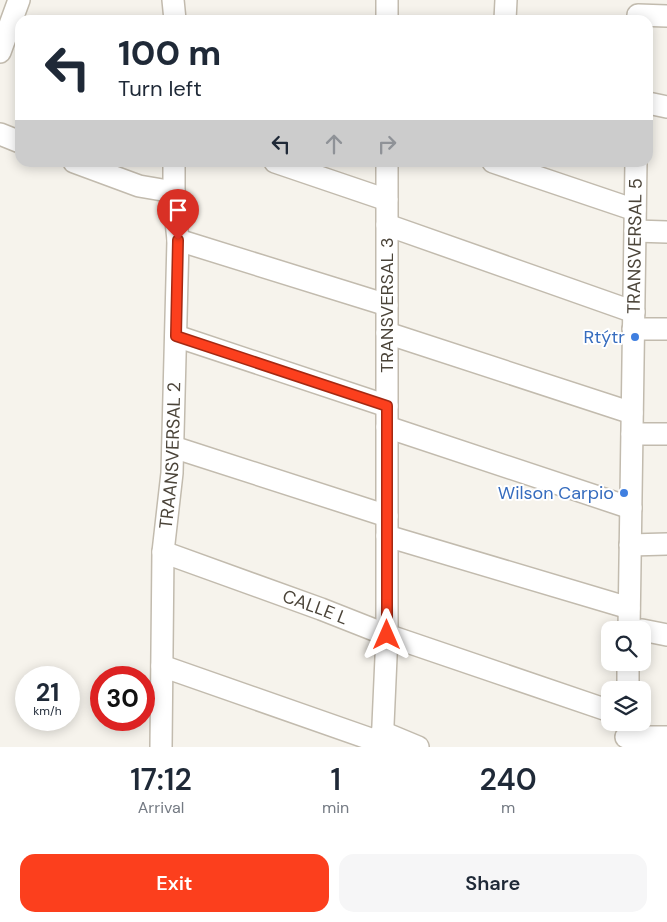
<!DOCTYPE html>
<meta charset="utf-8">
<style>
:root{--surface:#fff;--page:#f6f6f7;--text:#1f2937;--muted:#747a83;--accent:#fc3f1d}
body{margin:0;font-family:"DM Sans",sans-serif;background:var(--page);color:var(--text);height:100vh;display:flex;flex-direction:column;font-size:19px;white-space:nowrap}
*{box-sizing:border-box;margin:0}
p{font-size:16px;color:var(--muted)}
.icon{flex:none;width:28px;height:28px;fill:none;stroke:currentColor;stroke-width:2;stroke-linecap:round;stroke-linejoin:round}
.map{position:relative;height:747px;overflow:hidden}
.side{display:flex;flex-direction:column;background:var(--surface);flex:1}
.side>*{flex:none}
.top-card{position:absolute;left:15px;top:15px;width:638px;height:152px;border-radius:15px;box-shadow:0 2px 12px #0003;background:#fff;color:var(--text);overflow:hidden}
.buttons{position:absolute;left:601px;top:621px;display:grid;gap:10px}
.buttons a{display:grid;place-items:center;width:50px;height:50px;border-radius:10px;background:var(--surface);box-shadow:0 2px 12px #0003;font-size:25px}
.speed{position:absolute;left:15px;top:666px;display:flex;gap:10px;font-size:25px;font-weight:700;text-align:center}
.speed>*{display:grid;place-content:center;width:65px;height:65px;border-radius:50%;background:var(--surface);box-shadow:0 2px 12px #0003;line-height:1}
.speed small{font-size:12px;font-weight:400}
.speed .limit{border:8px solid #d22;background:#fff;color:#111}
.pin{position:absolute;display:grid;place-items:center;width:42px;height:42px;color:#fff;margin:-51px -21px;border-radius:50% 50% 50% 0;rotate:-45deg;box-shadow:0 0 5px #0007}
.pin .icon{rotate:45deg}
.me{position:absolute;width:55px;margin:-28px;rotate:0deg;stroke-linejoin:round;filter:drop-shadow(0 0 4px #0008)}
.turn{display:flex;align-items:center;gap:18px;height:105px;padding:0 20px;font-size:22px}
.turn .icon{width:65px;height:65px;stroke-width:2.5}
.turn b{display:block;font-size:35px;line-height:42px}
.lanes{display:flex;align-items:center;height:48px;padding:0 20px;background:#0003;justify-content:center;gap:25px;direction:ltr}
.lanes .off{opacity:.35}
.eta{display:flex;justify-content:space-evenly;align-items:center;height:85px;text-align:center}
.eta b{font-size:30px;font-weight:600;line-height:35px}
.action{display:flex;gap:10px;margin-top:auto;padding:10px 20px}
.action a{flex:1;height:58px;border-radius:15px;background:var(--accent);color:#fff;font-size:20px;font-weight:600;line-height:58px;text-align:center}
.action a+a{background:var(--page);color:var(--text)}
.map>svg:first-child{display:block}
</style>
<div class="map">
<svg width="667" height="747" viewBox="0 0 667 747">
<rect width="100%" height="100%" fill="#f6f3ec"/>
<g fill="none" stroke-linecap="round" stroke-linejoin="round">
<g stroke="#c2bbae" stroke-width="24">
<g id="minor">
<polyline points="173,0 175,20"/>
<polyline points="638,15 667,16"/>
<polyline points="387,20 387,0"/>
<polyline points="505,20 506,0"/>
<polyline points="0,52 19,0"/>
<polyline points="648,103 667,107"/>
<polyline points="0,134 20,142"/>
<polyline points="74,162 139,186 174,192"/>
<polyline points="275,162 387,200"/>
<polyline points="493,162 635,210"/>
<polyline points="387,225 634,312"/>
<polyline points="635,231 667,232"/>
<polyline points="178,240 387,305"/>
<polyline points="633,329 667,329"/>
<polyline points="387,333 632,413"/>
<polyline points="176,336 387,406"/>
<polyline points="387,427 631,508"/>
<polyline points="632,434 667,434"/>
<polyline points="173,447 387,516"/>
<polyline points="387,536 629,608"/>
<polyline points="630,545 667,544"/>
<path id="s1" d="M163,552L321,609L387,635L610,711"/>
<path id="s2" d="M629,630L636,162"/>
<polyline points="642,630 667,635"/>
<polyline points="162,666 382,743"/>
<polyline points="628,690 628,662"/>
<polyline points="382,732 418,747"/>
<polyline points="626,737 667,737"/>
<path id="s3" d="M161,747L163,552L172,473L178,240L174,202V162"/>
<polyline points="382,747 387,635 387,162"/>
</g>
</g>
<use href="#minor" stroke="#fff" stroke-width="21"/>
</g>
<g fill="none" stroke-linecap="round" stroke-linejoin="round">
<g stroke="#a42913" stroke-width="12">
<polyline id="route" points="178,240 176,336 387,406 387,635"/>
</g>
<use href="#route" stroke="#fc3f1d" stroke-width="9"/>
</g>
<g fill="#3f7fe0" stroke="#fff" stroke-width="2">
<circle cx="635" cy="337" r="5"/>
<circle cx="624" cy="493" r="5"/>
</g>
<g text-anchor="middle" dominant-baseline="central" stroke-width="4" stroke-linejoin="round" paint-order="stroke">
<g font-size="18" fill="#4b4439" stroke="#fff">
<text stroke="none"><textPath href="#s2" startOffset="384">TRANSVERSAL 5</textPath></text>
<text transform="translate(387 305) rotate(-90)">TRANSVERSAL 3</text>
<text stroke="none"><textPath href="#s3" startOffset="292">TRAANSVERSAL 2</textPath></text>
<text stroke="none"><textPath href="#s1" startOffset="162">CALLE L</textPath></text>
</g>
<g font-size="18" fill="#366cbe" stroke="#fff" text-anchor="end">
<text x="625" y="337">Rtýtr</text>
<text x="614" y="493">Wilson Carpio</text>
</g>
</g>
</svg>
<div class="buttons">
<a><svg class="icon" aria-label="search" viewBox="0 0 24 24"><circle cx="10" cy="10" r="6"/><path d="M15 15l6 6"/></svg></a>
<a><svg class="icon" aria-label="layers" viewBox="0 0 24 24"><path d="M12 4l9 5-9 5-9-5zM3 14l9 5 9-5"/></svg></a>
</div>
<div class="speed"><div>21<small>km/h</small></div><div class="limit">30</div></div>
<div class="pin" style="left:178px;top:240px;background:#d93025"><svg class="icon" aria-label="arrive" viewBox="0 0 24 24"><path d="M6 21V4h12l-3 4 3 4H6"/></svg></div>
<svg class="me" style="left:387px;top:635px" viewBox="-20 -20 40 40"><path d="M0-17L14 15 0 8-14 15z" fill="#fc3f1d" stroke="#fff" stroke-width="4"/></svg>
<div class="top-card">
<div class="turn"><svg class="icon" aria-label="left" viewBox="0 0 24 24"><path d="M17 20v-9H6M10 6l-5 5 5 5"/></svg><div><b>100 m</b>Turn left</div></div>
<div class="lanes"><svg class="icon" aria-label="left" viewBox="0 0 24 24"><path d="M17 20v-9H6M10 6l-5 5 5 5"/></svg><svg class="icon off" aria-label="ahead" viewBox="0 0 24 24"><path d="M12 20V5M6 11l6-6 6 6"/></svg><svg class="icon off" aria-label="right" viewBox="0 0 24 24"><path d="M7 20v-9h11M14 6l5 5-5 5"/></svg></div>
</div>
</div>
<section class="side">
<div class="eta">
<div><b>17:12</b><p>Arrival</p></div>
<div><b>1</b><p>min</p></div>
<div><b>240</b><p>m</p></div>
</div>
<div class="action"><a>Exit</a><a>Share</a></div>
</section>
